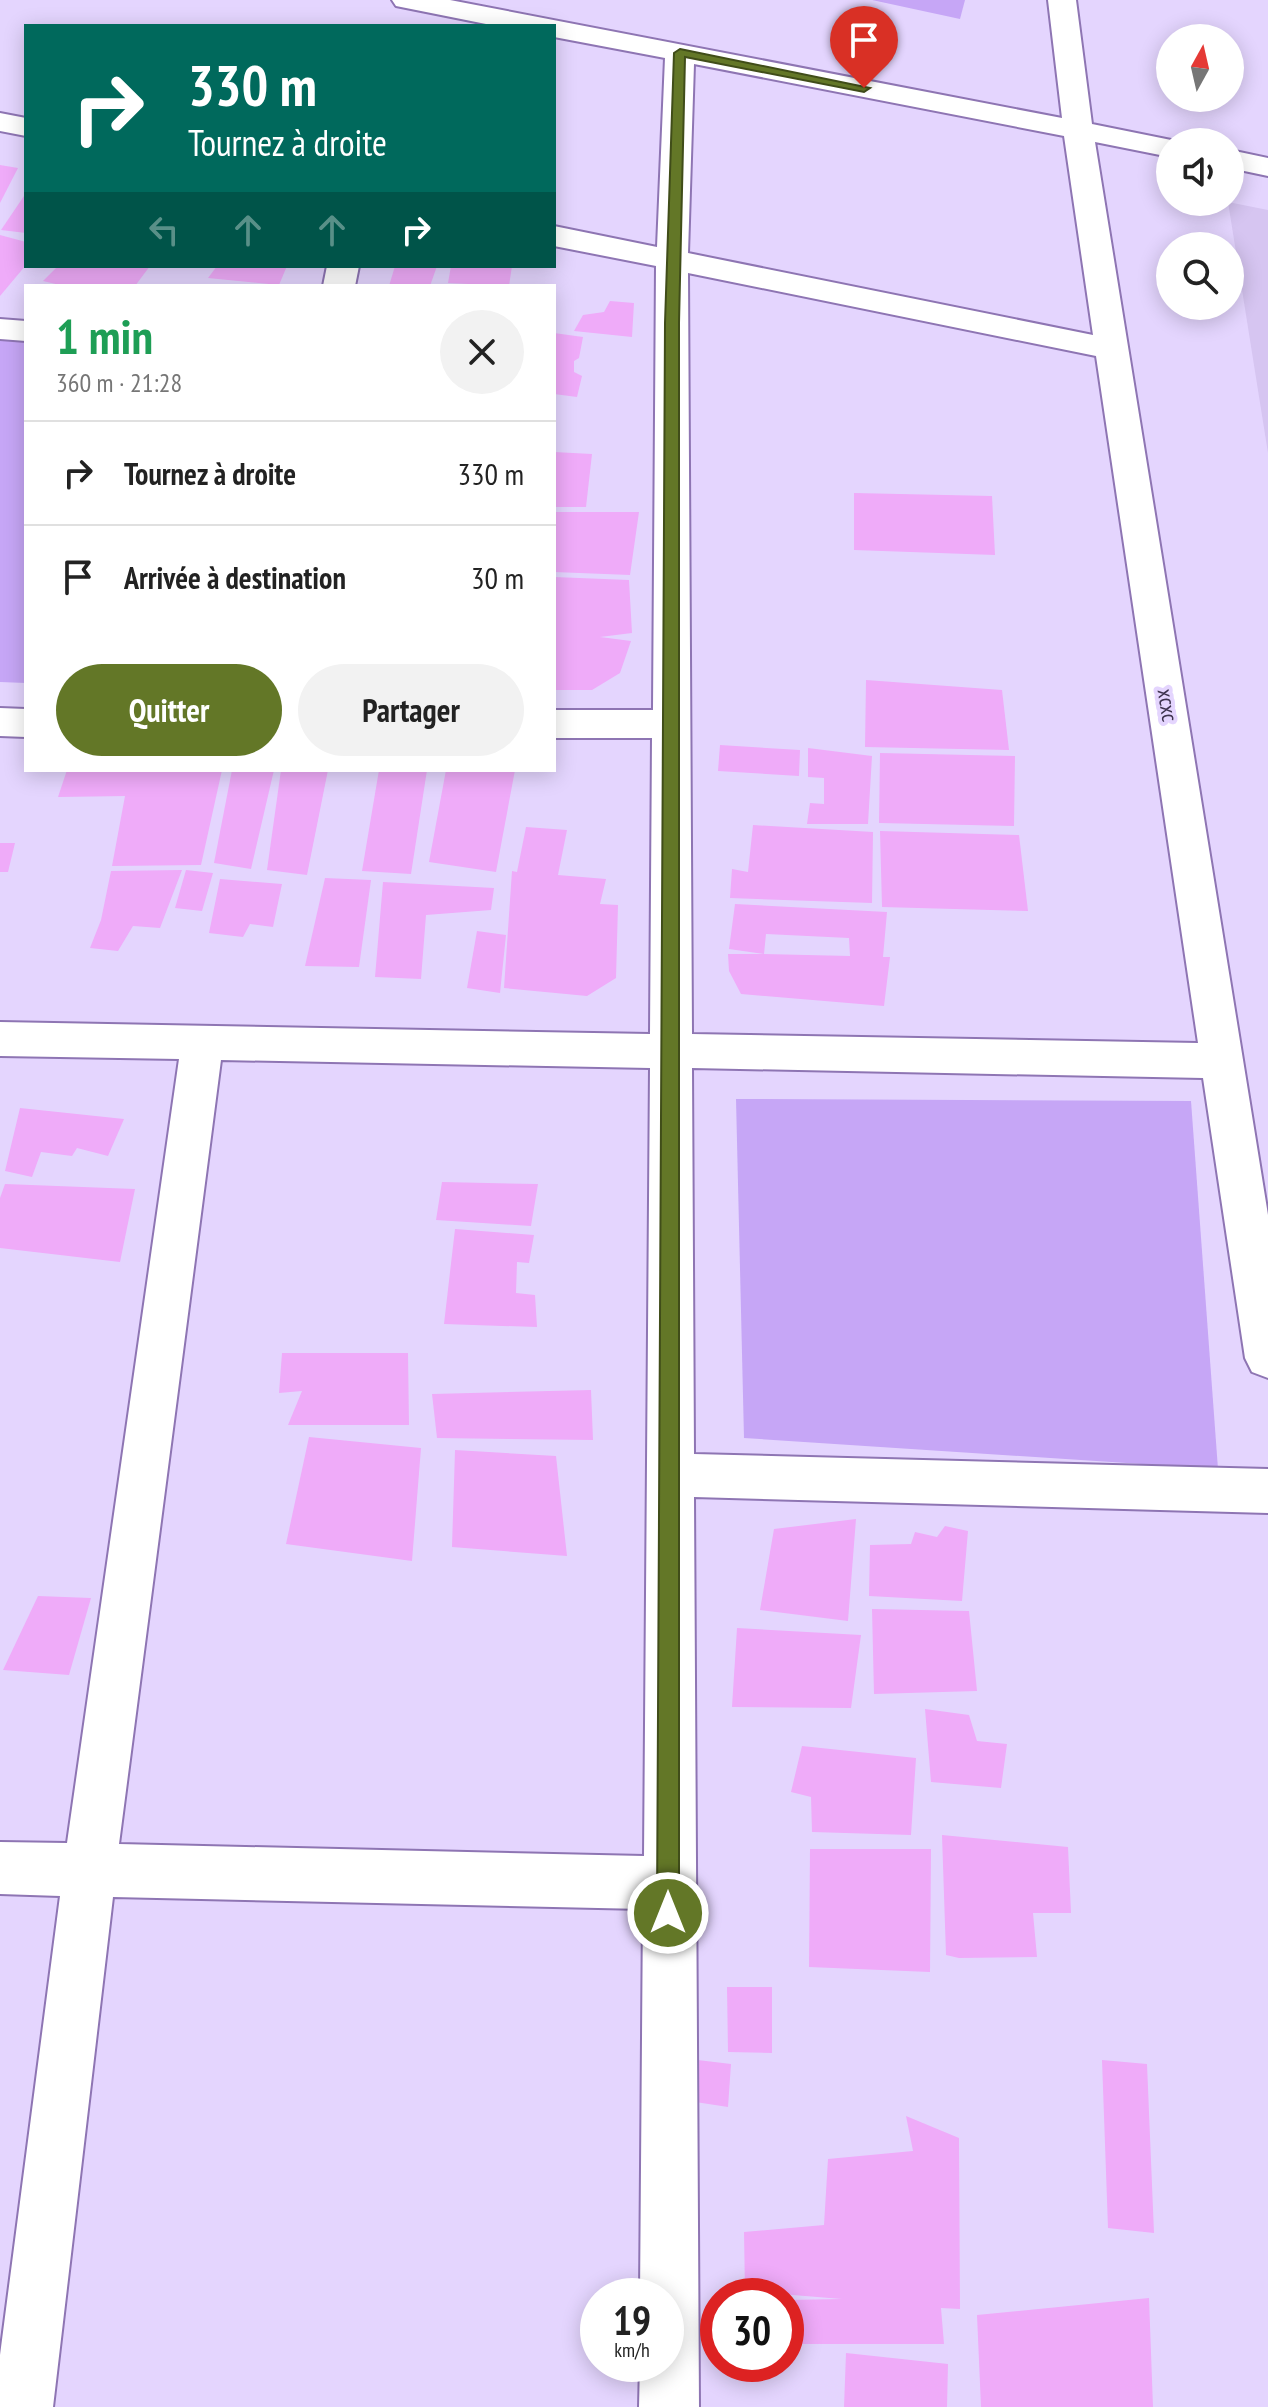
<!DOCTYPE html>
<html lang="fr">
<meta charset="utf-8">
<style>
:root{--surface:#fff;--page:#f2f2f2;--text:#222;--muted:#767676;--line:#e0e0e0;--accent:#637727}
body{margin:0;font-family:"PT Sans Narrow",sans-serif;background:var(--page);color:var(--text);height:100vh;display:flex;flex-direction:column;font-size:30px;white-space:nowrap}
*{box-sizing:border-box;margin:0}
p{font-size:26px;color:var(--muted)}
.icon{flex:none;width:44px;height:44px;fill:none;stroke:currentColor;stroke-width:2;stroke-linecap:round;stroke-linejoin:round}
.map{position:relative;flex:1;overflow:hidden}
.sheet{position:absolute;left:24px;top:284px;width:532px;height:488px;display:flex;flex-direction:column;background:var(--surface);border-radius:0px;box-shadow:0 4px 20px #0003}
.sheet>*{flex:none}
.banner{position:absolute;left:24px;top:24px;width:532px;height:244px;border-radius:0px;box-shadow:0 4px 20px #0003;background:#00695c;color:#fff;overflow:hidden}
.needle{width:52px;rotate:8deg}
.controls{position:absolute;left:1156px;top:24px;display:grid;gap:16px}
.controls a{display:grid;place-items:center;width:88px;height:88px;border-radius:50%;background:var(--surface);box-shadow:0 4px 20px #0003;font-size:40px}
.speed{position:absolute;left:580px;top:2278px;display:flex;gap:16px;font-size:40px;font-weight:700;text-align:center}
.speed>*{display:grid;place-content:center;width:104px;height:104px;border-radius:50%;background:var(--surface);box-shadow:0 4px 20px #0003;line-height:1}
.speed small{font-size:20px;font-weight:400}
.speed .limit{border:12px solid #d22;background:#fff;color:#111}
.pin{position:absolute;display:grid;place-items:center;width:68px;height:68px;color:#fff;margin:-82px -34px;border-radius:50% 50% 50% 0;rotate:-45deg;box-shadow:0 0 8px #0007}
.pin .icon{rotate:45deg}
.me{position:absolute;width:88px;margin:-44px;rotate:0deg;stroke-linejoin:round;filter:drop-shadow(0 0 6px #0008)}
.turn{display:flex;align-items:center;gap:28px;height:168px;padding:0 32px;font-size:36px}
.turn .icon{width:104px;height:104px;stroke-width:2.5}
.turn b{display:block;font-size:56px;line-height:68px}
.lanes{display:flex;align-items:center;height:76px;padding:0 32px;background:#0003;justify-content:center;gap:40px;direction:ltr}
.lanes .off{opacity:.35}
.round{display:grid;place-items:center;flex:none;width:84px;height:84px;border-radius:42px;background:var(--page)}
.summary{display:flex;align-items:center;justify-content:space-between;height:136px;padding:0 32px}
h1{font-size:48px;font-weight:700;line-height:60px;color:#1e9e55}
.action{display:flex;gap:16px;margin-top:auto;padding:16px 32px}
.action a{flex:1;height:92px;border-radius:48px;background:var(--accent);color:#fff;font-size:32px;font-weight:700;line-height:92px;text-align:center}
.action a+a{background:var(--page);color:var(--text)}
ul{padding:0;list-style:none}
li{display:flex;align-items:center;gap:24px;height:104px;padding:0 32px;border-top:2px solid var(--line)}
li div{flex:1}
li b{display:block;font-size:30px}
li em{font-style:normal}
.map>svg:first-child{display:block}
</style>
<div class="map">
<svg width="1268" height="2407" viewBox="0 0 1268 2407">
<rect width="100%" height="100%" fill="#e4d5fe"/>
<polygon fill="#d6c5f1" points="1228,202 1268,210 1268,453"/>
<g fill="#c6a6f6">
<polygon points="872,0 965,0 960,19"/>
<polygon points="0,340 26,342 26,683 0,682"/>
<polygon points="736,1099 1191,1101 1218,1469 744,1438"/>
</g>
<g fill="#efabf9" fill-rule="evenodd">
<polygon points="0,165 18,168 0,203"/>
<polygon points="26,193 26,233 1,230"/>
<polygon points="0,235 26,242 26,265 0,296"/>
<polygon points="58,266 150,266 135,286 64,286 43,281"/>
<polygon points="217,266 287,266 279,285 208,278"/>
<polygon points="395,266 437,266 430,286 389,286"/>
<polygon points="451,266 512,266 509,286 448,283"/>
<polygon points="610,301 634,303 632,337 574,331 583,315 604,312"/>
<polygon points="554,333 583,337 579,358 574,361 574,372 582,376 577,397 554,394"/>
<polygon points="554,452 592,454 586,507 554,507"/>
<polygon points="854,493 992,496 995,555 854,550"/>
<polygon points="554,512 639,512 630,575 554,572"/>
<polygon points="554,577 629,580 632,633 600,637 631,641 620,673 592,690 554,690"/>
<polygon points="866,680 1002,690 1009,750 865,747"/>
<polygon points="720,745 800,750 799,776 718,771"/>
<polygon points="808,748 872,756 868,824 807,824 810,803 824,804 824,778 808,777"/>
<polygon points="880,753 1015,756 1014,826 879,823"/>
<polygon points="67,770 222,770 201,865 112,866 125,796 58,797"/>
<polygon points="232,770 274,770 251,869 214,863"/>
<polygon points="281,770 328,770 307,875 267,870"/>
<polygon points="379,770 427,770 411,874 362,871"/>
<polygon points="446,770 515,770 496,872 429,862"/>
<polygon points="753,825 873,832 872,903 730,898 732,869 748,872"/>
<polygon points="526,827 567,830 558,875 606,879 600,904 618,905 616,978 587,996 504,988 512,871 517,872"/>
<polygon points="880,831 1019,835 1028,911 882,907"/>
<polygon points="0,843 15,843 8,872 0,872"/>
<polygon points="182,870 160,928 133,926 118,951 90,948 101,920 111,871"/>
<polygon points="186,870 213,873 202,911 175,908"/>
<polygon points="325,878 371,880 359,967 305,966"/>
<polygon points="220,879 282,884 273,927 250,924 243,937 209,933"/>
<polygon points="383,882 494,888 491,910 426,915 421,979 375,977"/>
<path d="M735,904L887,912L883,957H890L884,1006L741,994L729,971L728,954H764L729,949ZM766,934L849,938L850,956L764,954Z"/>
<polygon points="477,931 506,935 500,993 467,988"/>
<polygon points="20,1108 124,1119 108,1156 77,1148 72,1156 41,1152 32,1177 5,1171"/>
<polygon points="442,1182 538,1184 531,1226 436,1220"/>
<polygon points="5,1184 135,1189 120,1262 0,1248 0,1198"/>
<polygon points="455,1229 534,1235 529,1263 517,1262 516,1293 535,1295 537,1327 444,1324"/>
<polygon points="282,1353 408,1353 409,1425 288,1425 302,1391 279,1393"/>
<polygon points="591,1390 593,1440 437,1438 432,1394"/>
<polygon points="309,1437 421,1448 412,1561 286,1544"/>
<polygon points="455,1450 556,1456 567,1556 452,1547"/>
<polygon points="856,1519 848,1621 760,1610 774,1529"/>
<polygon points="945,1526 968,1531 962,1601 869,1596 870,1545 911,1544 915,1532 937,1537"/>
<polygon points="38,1596 91,1598 69,1675 3,1670"/>
<polygon points="872,1609 969,1611 977,1691 874,1694"/>
<polygon points="737,1628 861,1635 851,1708 732,1707"/>
<polygon points="925,1709 969,1715 977,1741 1007,1744 1001,1788 931,1782"/>
<polygon points="802,1746 916,1758 911,1835 812,1832 811,1797 791,1792"/>
<polygon points="942,1835 1068,1847 1071,1913 1033,1913 1037,1957 959,1958 946,1955"/>
<polygon points="810,1849 931,1849 930,1972 809,1967"/>
<polygon points="727,1987 772,1987 772,2053 728,2052"/>
<polygon points="681,2058 731,2064 728,2107 676,2099"/>
<polygon points="1102,2060 1147,2064 1154,2233 1108,2228"/>
<polygon points="906,2116 959,2138 960,2309 941,2308 944,2344 786,2344 786,2300 842,2299 745,2291 744,2232 824,2225 828,2159 913,2151"/>
<polygon points="1149,2298 1153,2407 981,2407 977,2315"/>
<polygon points="846,2353 948,2364 947,2407 844,2407"/>
</g>
<g fill="none" stroke-linecap="round" stroke-linejoin="round">
<g stroke="#8e75b3" stroke-width="4">
<g id="minor">
<path d="M392,0H450L1062,118L1048,0H1076L1092,124L1181,142H1170V157L1095,142L1268,1215V1378L1252,1372L1245,1358L1203,1078L692,1068L694,1454L1268,1469V1513L694,1497L699,2407H639L640,2364H666V2296H640L643,1909L113,1897L53,2407H0V2355L60,1896L0,1894V1842L67,1843L179,1059L0,1056V1022L650,1034L652,738H554V710H653L656,266L554,246V226L657,247L665,58L554,37V26H496L396,6ZM694,64L1064,136L1093,335L688,253ZM688,273L1096,356L1198,1043L692,1034ZM221,1060L650,1068L644,1856L119,1844Z"/>
<polygon points="0,113 26,118 26,136 0,131"/>
<polygon points="1230,150 1268,158 1268,176 1230,168"/>
<polygon points="327,266 359,266 355,286 323,286"/>
<polygon points="0,319 26,321 26,341 0,339"/>
<polygon points="0,708 26,709 26,737 0,736"/>
</g>
</g>
<use href="#minor" fill="#fff" fill-rule="evenodd"/>
</g>
<polygon fill="#637727" stroke="#404d19" stroke-width="2" points="680,49 870,88 864,92 685,57 679,323 679,1913 676,1921 668,1924 660,1921 657,1913 665,323 674,53"/>
<g text-anchor="middle" dominant-baseline="central" stroke-width="8" stroke-linejoin="round" paint-order="stroke">
<g font-size="22" fill="#3d334e" stroke="#e4d5fe">
<text transform="translate(1168 705) rotate(81)">xcxc</text>
</g>
</g>
</svg>
<div class="controls">
<a><svg class="needle" viewBox="-14 -14 28 28"><path d="M0-13l5 13h-10z" fill="#e53935"/><path d="M0 13l5-13h-10z" fill="#767676"/></svg></a>
<a><svg class="icon" aria-label="sound" viewBox="0 0 24 24"><path d="M4 9h4l5-4v14l-5-4H4zM17 9q2 3 0 6"/></svg></a>
<a><svg class="icon" aria-label="search" viewBox="0 0 24 24"><circle cx="10" cy="10" r="6"/><path d="M15 15l6 6"/></svg></a>
</div>
<div class="speed"><div>19<small>km/h</small></div><div class="limit">30</div></div>
<div class="pin" style="left:864px;top:88px;background:#d93025"><svg class="icon" aria-label="arrive" viewBox="0 0 24 24"><path d="M6 21V4h12l-3 4 3 4H6"/></svg></div>
<svg class="me" style="left:668px;top:1913px" viewBox="-20 -20 40 40"><circle r="17" fill="#637727" stroke="#fff" stroke-width="3"/><path d="M0-11L8 9 0 5-8 9z" fill="#fff"/></svg>
<div class="banner">
<div class="turn"><svg class="icon" aria-label="right" viewBox="0 0 24 24"><path d="M7 20v-9h11M14 6l5 5-5 5"/></svg><div><b>330 m</b>Tournez à droite</div></div>
<div class="lanes"><svg class="icon off" aria-label="left" viewBox="0 0 24 24"><path d="M17 20v-9H6M10 6l-5 5 5 5"/></svg><svg class="icon off" aria-label="ahead" viewBox="0 0 24 24"><path d="M12 20V5M6 11l6-6 6 6"/></svg><svg class="icon off" aria-label="ahead" viewBox="0 0 24 24"><path d="M12 20V5M6 11l6-6 6 6"/></svg><svg class="icon" aria-label="right" viewBox="0 0 24 24"><path d="M7 20v-9h11M14 6l5 5-5 5"/></svg></div>
</div>
<section class="sheet">
<div class="summary"><div><h1>1 min</h1><p>360 m · 21:28</p></div><a class="round"><svg class="icon" aria-label="close" viewBox="0 0 24 24"><path d="M6 6l12 12M18 6L6 18"/></svg></a></div>
<ul>
<li><svg class="icon" aria-label="right" viewBox="0 0 24 24"><path d="M7 20v-9h11M14 6l5 5-5 5"/></svg><div><b>Tournez à droite</b></div><em>330 m</em></li>
<li><svg class="icon" aria-label="arrive" viewBox="0 0 24 24"><path d="M6 21V4h12l-3 4 3 4H6"/></svg><div><b>Arrivée à destination</b></div><em>30 m</em></li>
</ul>
<div class="action"><a>Quitter</a><a>Partager</a></div>
</section>
</div>
